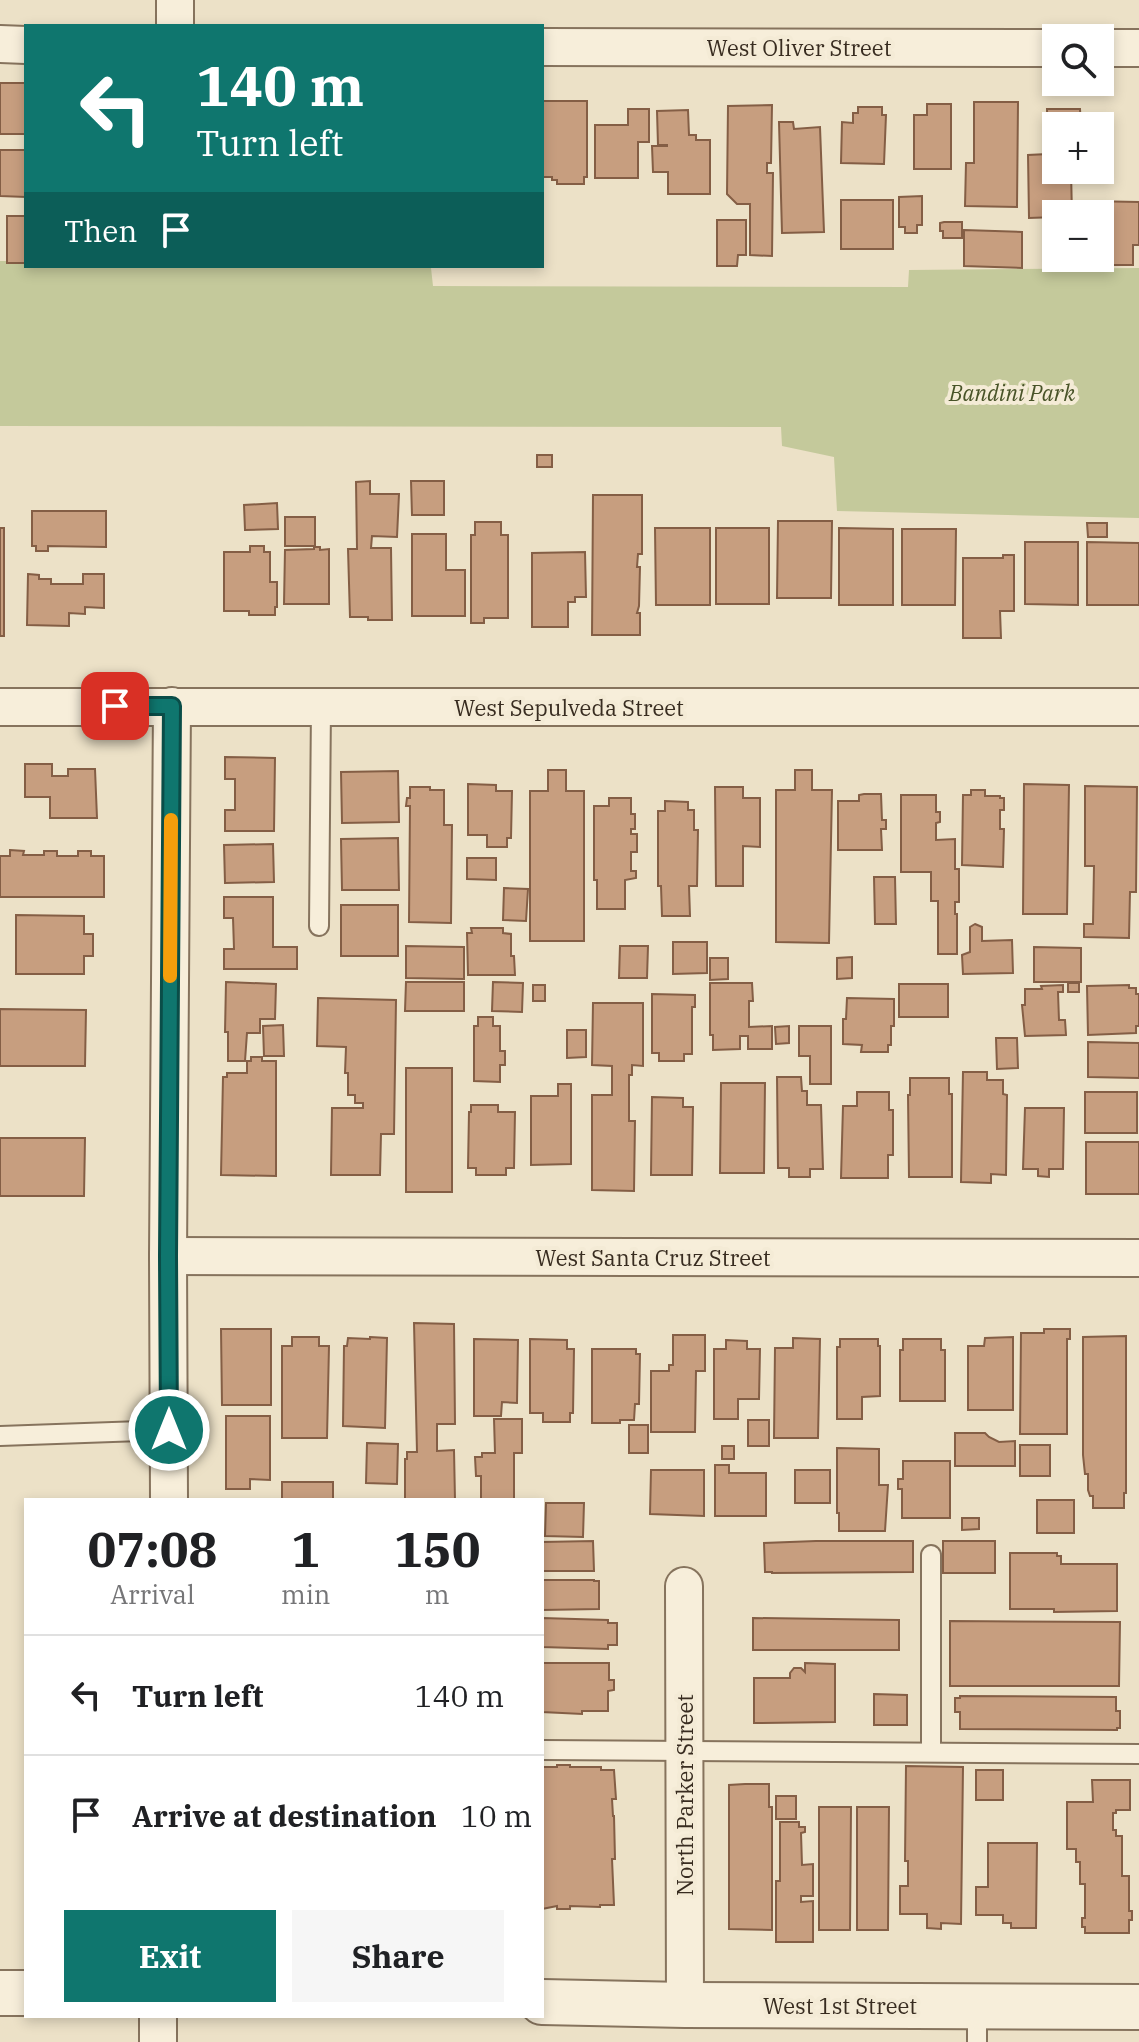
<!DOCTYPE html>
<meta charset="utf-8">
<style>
:root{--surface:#fff;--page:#f6f6f6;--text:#202124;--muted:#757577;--line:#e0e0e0;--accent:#0f766e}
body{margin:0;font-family:"IBM Plex Serif",serif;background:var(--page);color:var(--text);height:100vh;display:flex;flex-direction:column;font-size:30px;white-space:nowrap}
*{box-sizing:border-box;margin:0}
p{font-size:26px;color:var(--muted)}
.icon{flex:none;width:44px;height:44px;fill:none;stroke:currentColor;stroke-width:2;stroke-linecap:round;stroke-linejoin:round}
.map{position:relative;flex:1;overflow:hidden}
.sheet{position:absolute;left:24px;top:1498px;width:520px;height:520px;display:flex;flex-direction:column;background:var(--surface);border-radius:0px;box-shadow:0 4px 12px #0003}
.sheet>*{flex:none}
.top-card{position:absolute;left:24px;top:24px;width:520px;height:244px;border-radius:0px;box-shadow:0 4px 12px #0003;background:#0f766e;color:#fff;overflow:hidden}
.buttons{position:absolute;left:1042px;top:24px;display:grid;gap:16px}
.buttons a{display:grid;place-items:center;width:72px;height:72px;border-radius:0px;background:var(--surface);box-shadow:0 4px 12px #0003;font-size:40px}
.pin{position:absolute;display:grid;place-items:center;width:68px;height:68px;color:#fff;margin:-34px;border-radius:16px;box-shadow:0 4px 12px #0006}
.me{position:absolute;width:88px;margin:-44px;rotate:0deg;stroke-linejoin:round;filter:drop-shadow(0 0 6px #0008)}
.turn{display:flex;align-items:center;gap:28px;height:168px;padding:0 40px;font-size:36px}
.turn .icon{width:104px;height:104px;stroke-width:2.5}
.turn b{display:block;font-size:56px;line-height:68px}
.then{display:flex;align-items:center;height:76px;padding:0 40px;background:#0003;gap:16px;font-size:30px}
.eta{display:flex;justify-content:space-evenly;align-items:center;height:136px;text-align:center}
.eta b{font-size:48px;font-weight:700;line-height:56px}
.cta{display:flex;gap:16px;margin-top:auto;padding:16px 40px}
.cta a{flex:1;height:92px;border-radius:0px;background:var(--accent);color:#fff;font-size:32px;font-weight:700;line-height:92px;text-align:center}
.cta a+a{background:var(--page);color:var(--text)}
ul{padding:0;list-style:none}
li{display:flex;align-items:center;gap:24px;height:120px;padding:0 40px;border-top:2px solid var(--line)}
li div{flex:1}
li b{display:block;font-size:30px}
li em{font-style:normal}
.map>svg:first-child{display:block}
</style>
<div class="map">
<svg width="1139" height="2042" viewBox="0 0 1139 2042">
<rect width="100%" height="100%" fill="#ece1c7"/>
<polygon fill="#c4c99b" points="0,261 26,261 26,266 431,268 433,286 908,287 909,270 1139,268 1139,518 837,511 834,457 782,446 781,427 0,426"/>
<g fill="#c79e7f" stroke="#845e45" stroke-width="2">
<rect x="0" y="83" width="26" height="51"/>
<polygon points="542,101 587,101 587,177 584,177 584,184 557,184 557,180 552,180 552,177 542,177"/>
<polygon points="974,102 1018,102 1017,207 965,206 966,163 974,163"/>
<polygon points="927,104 951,104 951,169 914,169 914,115 927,115"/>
<polygon points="772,105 771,163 767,163 767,173 773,173 772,256 750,255 750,204 737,204 727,194 728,106"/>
<polygon points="858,107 882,107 882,115 886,115 884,164 841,163 842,122 853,123 853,113 858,113"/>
<polygon points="628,109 649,109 649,142 638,142 638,178 595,178 595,125 628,125"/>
<polygon points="1047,109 1080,109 1081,126 1056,126 1056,170 1082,171 1071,171 1072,214 1056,214 1056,217 1029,218 1028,155 1048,154"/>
<polygon points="688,110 689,135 696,135 696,140 710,140 710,194 668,194 668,172 653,172 652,146 667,146 667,145 658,145 657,111"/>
<polygon points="779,122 793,122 794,129 820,127 824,232 782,233"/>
<polygon points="0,150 26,150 26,197 0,196"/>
<polygon points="922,196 922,225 917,225 917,233 905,233 905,227 899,227 899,197"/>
<rect x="841" y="200" width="52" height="49"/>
<polygon points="1087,201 1139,202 1139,245 1133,245 1133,265 1087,265 1087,258 1100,258 1100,214 1087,214"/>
<rect x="7" y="216" width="19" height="47"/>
<polygon points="717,220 746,220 746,255 738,255 737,266 717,266"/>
<polygon points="944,222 962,222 962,238 943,238 943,231 940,231 940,223"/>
<polygon points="964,230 1022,232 1022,268 964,266"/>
<rect x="537" y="455" width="15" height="12"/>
<polygon points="370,481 370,494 399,494 397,537 372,536 371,548 391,548 392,620 368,620 368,617 350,617 348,549 357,549 356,482"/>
<polygon points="411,481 444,481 444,515 412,515"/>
<polygon points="593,495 642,495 642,554 638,554 637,567 640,567 639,606 637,613 640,613 640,635 592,635"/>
<polygon points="277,503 278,529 245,530 244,505"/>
<polygon points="32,511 106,511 106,547 48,546 48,551 36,551 36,546 32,546"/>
<rect x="285" y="517" width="30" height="29"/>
<polygon points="778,521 832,521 831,598 777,598"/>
<polygon points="475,522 501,522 501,535 508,535 508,618 484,618 484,623 471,623 471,535 475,535"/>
<polygon points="1087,523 1107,523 1107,537 1088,537"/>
<rect x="0" y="528" width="4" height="108"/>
<polygon points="655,528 710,528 710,605 656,605"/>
<rect x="716" y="528" width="53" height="76"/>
<polygon points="839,528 893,529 893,605 839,605"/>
<polygon points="902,529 956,529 955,605 902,605"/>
<polygon points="412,534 446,534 446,570 465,570 465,616 412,616"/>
<polygon points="1025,542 1078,542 1078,605 1025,604"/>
<polygon points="1087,542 1139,543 1139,605 1087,605"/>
<polygon points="250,546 264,546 264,552 270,552 270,582 277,582 277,607 275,607 275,615 249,615 249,611 224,611 224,552 250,552"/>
<polygon points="314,547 320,547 320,550 329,549 329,604 284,604 285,550 314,549"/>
<polygon points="585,552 586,597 575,597 575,602 568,602 568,627 532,627 532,553"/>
<polygon points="1003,555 1014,555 1014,611 1000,611 1001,638 963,638 963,558 1003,558"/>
<polygon points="28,574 39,575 39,579 51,579 51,584 83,584 83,574 104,574 104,608 85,607 85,614 69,613 69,626 27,625"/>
<polygon points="225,757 275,758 274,831 225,831 225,810 235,810 235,779 225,779"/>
<polygon points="25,764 52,764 52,776 68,776 68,769 95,769 97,818 50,818 50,797 25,797"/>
<polygon points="548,770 566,770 566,791 584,791 584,941 530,941 530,791 548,791"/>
<polygon points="795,770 812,770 812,790 832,790 829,943 776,942 776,790 795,790"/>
<polygon points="398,771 399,822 342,823 341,772"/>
<polygon points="468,784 496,785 496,791 512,791 511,838 507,838 507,847 487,847 487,835 468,835"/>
<polygon points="1024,784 1069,785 1067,914 1023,914"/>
<polygon points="1085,786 1137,787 1136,892 1130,892 1129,938 1084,937 1084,924 1093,924 1094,866 1085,866"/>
<polygon points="410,787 430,787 430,790 444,790 444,825 452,825 451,923 409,922 410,806 406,806 407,798 410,798"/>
<polygon points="715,787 743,787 743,798 760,798 760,847 743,846 743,886 716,886"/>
<polygon points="971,790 985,790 985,796 1000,796 1000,798 1004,798 1004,810 1000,810 1000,829 1004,829 1003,867 962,865 963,795 971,795"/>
<polygon points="864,794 881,794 882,820 886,820 886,829 881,829 882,850 838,850 838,801 859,801 859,795"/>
<polygon points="901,795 936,795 936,812 940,812 940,822 936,823 936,840 955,839 955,869 959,869 959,902 955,902 955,914 957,914 957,954 938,954 938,901 931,901 931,872 901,872"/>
<polygon points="609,798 631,798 631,814 635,814 635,829 631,829 631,834 637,834 637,852 631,852 631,871 636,871 636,878 625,880 625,909 597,909 597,880 594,880 594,806 609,806"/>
<polygon points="665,801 688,802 688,810 694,810 694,830 698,830 697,886 689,886 690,916 662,916 661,886 658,886 658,811 665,811"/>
<polygon points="398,838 399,890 342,890 341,839"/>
<polygon points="273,844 274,882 225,883 224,845"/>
<polygon points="10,850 24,851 23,855 44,855 44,851 57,851 57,856 78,856 78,851 91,851 91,856 104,856 104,897 0,897 0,856 10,856"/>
<polygon points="467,858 496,858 496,880 467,879"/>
<polygon points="874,877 895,877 896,924 875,924"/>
<polygon points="504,888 528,889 526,921 503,920"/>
<polygon points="224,897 273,897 273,947 297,947 297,969 224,969 224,949 234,949 233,918 224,918"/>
<rect x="341" y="905" width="57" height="51"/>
<polygon points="16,915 84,916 84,934 93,934 93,956 84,956 84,974 16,974"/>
<polygon points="975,924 982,927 982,941 1012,940 1013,973 963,974 962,955 970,952 970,927"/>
<polygon points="471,928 503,928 503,933 511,934 511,956 514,956 515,975 468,975 467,933 472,933"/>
<polygon points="673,942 707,942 707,973 673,974"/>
<polygon points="406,946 464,947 464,979 406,978"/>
<polygon points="620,946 648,946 647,978 619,978"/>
<polygon points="1034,947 1081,948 1081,982 1034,982"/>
<polygon points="852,957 852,978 837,979 837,958"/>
<polygon points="710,958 728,958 728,979 710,980"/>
<polygon points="226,982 276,984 275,1019 260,1019 260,1033 247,1033 245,1061 228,1061 228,1032 225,1032"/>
<polygon points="406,982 464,982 464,1011 405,1011"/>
<polygon points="493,982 523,983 522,1012 492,1011"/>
<polygon points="710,983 752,983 753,1001 749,1001 749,1027 772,1026 772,1049 748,1049 748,1036 740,1036 740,1049 713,1050 713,1035 710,1035"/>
<rect x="1068" y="983" width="11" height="9"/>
<rect x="899" y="984" width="49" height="33"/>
<rect x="533" y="985" width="12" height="16"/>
<polygon points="1063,985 1063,992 1058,992 1059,1020 1065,1020 1066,1035 1025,1036 1022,1005 1025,1005 1025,989 1042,989 1041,986"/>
<polygon points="1129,985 1129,988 1136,988 1136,994 1139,994 1139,1026 1136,1026 1136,1033 1088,1035 1087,986"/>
<polygon points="652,994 695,995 695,1007 692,1007 692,1054 684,1054 684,1061 659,1061 659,1053 652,1053"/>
<polygon points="318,998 396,1000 394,1134 381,1134 380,1175 331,1175 332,1108 363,1108 363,1103 355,1103 355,1095 348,1095 348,1073 345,1073 346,1047 317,1046"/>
<polygon points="847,998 894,999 894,1026 891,1026 891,1045 888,1045 888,1052 861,1052 862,1045 843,1044 843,1019 846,1019"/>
<polygon points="593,1003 643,1003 643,1066 632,1065 632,1075 629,1075 629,1121 635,1121 634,1191 592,1190 592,1095 612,1095 612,1066 592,1065"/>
<polygon points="0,1009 86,1010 85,1066 0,1066"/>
<polygon points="478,1017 493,1017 493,1026 500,1026 500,1051 505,1051 505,1065 500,1065 500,1082 474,1081 474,1026 478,1026"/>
<polygon points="283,1025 284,1056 264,1056 263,1026"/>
<polygon points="789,1026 789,1043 776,1044 775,1027"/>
<polygon points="799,1026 831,1026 831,1084 810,1084 810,1056 799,1056"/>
<polygon points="567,1030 586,1030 586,1057 567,1058"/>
<polygon points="996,1038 1017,1038 1018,1068 997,1069"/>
<polygon points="1088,1042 1139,1043 1139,1078 1088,1077"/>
<polygon points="251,1057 262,1057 262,1061 276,1061 276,1176 221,1175 223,1077 227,1077 227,1073 247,1073 247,1061 251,1061"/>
<rect x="406" y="1068" width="46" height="124"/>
<polygon points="963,1072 987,1072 987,1080 1003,1080 1003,1094 1007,1095 1006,1175 991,1174 991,1183 961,1182"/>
<polygon points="777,1077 801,1077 802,1091 807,1091 807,1105 821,1105 823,1169 810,1169 810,1177 789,1177 789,1168 778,1168"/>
<polygon points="910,1078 949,1078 949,1094 952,1094 952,1177 909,1177 908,1095 910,1095"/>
<polygon points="721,1083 765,1083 764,1173 720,1173"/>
<polygon points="558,1084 571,1084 571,1164 531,1165 531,1096 558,1096"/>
<polygon points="857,1092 889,1092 889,1110 893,1110 893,1155 888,1155 888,1178 841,1178 843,1106 857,1106"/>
<rect x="1085" y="1092" width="52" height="41"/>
<polygon points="652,1097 683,1098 683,1107 693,1107 692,1175 651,1175"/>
<polygon points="471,1105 498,1105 498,1112 515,1112 514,1168 506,1168 506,1175 476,1175 476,1168 468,1168 469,1112 471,1112"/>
<polygon points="1025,1108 1064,1108 1063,1169 1049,1169 1049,1177 1038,1176 1038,1169 1023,1169"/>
<polygon points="0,1138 85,1138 84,1196 0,1196"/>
<rect x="1086" y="1142" width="53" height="52"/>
<polygon points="414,1323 454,1324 455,1424 437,1424 437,1451 454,1450 455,1500 405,1500 405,1459 407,1459 407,1452 417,1452"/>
<polygon points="221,1329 271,1329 271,1405 222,1405"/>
<polygon points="1044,1329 1070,1329 1070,1339 1067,1339 1067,1434 1020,1434 1021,1333 1044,1333"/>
<polygon points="673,1335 705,1335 705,1371 696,1371 695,1432 651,1432 651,1371 669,1371 669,1365 673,1365"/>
<polygon points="1126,1336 1126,1493 1124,1493 1124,1508 1093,1508 1093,1496 1090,1496 1088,1490 1088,1474 1085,1474 1083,1455 1083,1337"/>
<polygon points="292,1337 319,1337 319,1346 329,1346 327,1438 282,1438 282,1346 292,1346"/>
<polygon points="370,1337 387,1338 385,1428 343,1426 344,1346 347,1346 348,1338 370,1339"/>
<polygon points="1013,1337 1013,1410 968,1410 968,1346 984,1346 985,1338"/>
<polygon points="793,1338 820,1339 818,1438 774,1438 775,1348 793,1348"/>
<polygon points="474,1339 518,1340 517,1403 502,1402 501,1416 474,1416"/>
<polygon points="530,1339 567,1340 567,1349 574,1349 573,1413 570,1413 570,1422 543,1422 543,1413 530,1413"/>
<polygon points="840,1339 878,1339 878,1346 880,1346 880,1396 862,1397 862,1419 837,1419 837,1347 840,1347"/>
<polygon points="903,1339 941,1339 941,1350 945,1350 945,1401 900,1401 900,1350 903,1350"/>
<polygon points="726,1340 747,1341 747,1349 760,1349 759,1399 738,1399 738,1419 714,1419 714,1349 726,1349"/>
<polygon points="592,1349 636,1349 636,1354 640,1354 639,1404 635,1404 634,1420 620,1420 620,1423 592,1423"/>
<polygon points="226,1416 270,1416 270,1480 250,1479 250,1489 226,1489"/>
<polygon points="494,1419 522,1419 522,1453 514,1453 514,1500 481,1500 481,1476 476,1476 475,1457 482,1457 482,1453 495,1453"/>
<rect x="748" y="1420" width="21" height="26"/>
<rect x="629" y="1425" width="19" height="28"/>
<polygon points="955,1433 985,1433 989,1437 999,1442 1015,1441 1015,1466 955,1466"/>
<polygon points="367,1443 398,1444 397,1484 366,1483"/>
<rect x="1020" y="1445" width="30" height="31"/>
<rect x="722" y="1446" width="12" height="13"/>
<polygon points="837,1448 879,1449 879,1485 888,1485 885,1531 839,1531 839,1513 837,1513"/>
<polygon points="903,1461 950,1461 950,1518 902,1518 902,1489 898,1489 898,1479 903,1479"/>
<polygon points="715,1465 729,1465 729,1473 766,1473 766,1516 715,1516"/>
<polygon points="651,1470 704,1470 704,1516 650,1514"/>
<rect x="795" y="1470" width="35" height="33"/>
<rect x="282" y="1482" width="51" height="18"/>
<rect x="1037" y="1500" width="37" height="33"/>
<polygon points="546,1503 584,1503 583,1537 545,1536"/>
<polygon points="962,1518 979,1518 979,1529 962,1530"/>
<polygon points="593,1541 594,1571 542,1571 542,1542"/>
<polygon points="816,1541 913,1541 913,1572 772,1573 772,1572 765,1572 764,1543"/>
<rect x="943" y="1541" width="52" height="32"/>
<polygon points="1010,1553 1057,1553 1057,1556 1061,1556 1061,1564 1117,1564 1117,1611 1054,1612 1054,1609 1010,1609"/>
<polygon points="542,1580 594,1580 594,1581 599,1581 599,1609 542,1610"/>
<polygon points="542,1618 608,1620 608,1623 617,1623 617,1645 608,1645 608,1649 542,1647"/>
<polygon points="753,1618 899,1620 899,1650 753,1650"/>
<polygon points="950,1621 1120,1622 1119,1686 950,1686"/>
<polygon points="542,1663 609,1663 609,1680 614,1680 614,1690 608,1691 608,1711 582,1711 582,1714 542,1712"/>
<polygon points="805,1663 835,1664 835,1722 754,1723 754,1678 790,1678 790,1673 794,1668 801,1668 805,1672"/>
<polygon points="874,1694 907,1695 907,1725 874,1725"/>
<polygon points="960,1696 1116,1697 1116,1711 1120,1711 1120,1728 1117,1728 1117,1730 960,1729 960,1712 955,1712 955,1698 960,1698"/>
<polygon points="557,1765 570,1765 570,1767 601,1767 601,1770 614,1770 616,1799 612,1799 613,1816 614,1816 615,1859 612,1859 614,1905 600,1905 600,1907 570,1906 570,1909 557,1909 557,1906 542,1909 542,1767 557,1767"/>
<polygon points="906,1766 963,1767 961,1924 941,1923 941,1929 927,1928 927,1914 900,1914 900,1886 908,1886 908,1861 905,1861"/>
<rect x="976" y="1770" width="27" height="30"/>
<polygon points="1092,1780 1130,1780 1130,1810 1116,1810 1116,1813 1113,1813 1113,1830 1116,1830 1116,1836 1122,1836 1122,1876 1129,1876 1129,1911 1132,1911 1132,1920 1129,1920 1129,1933 1085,1933 1085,1927 1082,1927 1082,1918 1085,1918 1085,1884 1080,1884 1080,1862 1076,1862 1076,1849 1067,1849 1067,1802 1093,1802"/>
<polygon points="745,1784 769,1784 769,1807 772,1807 772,1930 729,1929 729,1785"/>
<rect x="776" y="1796" width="20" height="23"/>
<polygon points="819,1807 851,1807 850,1930 819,1930"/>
<polygon points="857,1807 889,1807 888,1930 857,1930"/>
<polygon points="780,1822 799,1822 799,1827 805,1827 805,1832 801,1833 802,1865 813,1864 813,1896 801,1896 801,1902 813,1901 813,1942 776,1942 776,1881 780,1881"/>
<polygon points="988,1843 1037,1843 1036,1928 1011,1928 1011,1923 1003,1923 1003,1915 976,1915 976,1887 988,1887"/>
</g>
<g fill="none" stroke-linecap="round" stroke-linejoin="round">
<g stroke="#86735d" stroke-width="22">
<g id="service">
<polyline points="319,926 321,707"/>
<polyline points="0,1436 169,1430"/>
<polyline points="931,1555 931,1752"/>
<polyline points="542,1750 1139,1754"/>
<polyline points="977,2042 977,2006"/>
</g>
</g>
<g stroke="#86735d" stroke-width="40">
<g id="minor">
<polyline points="175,26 175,0"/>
<polyline points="0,44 26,45"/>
<polyline points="542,47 1056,48"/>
<polyline points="1100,48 1139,48"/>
<polyline points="0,707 1139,707"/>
<polyline points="168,1256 1139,1258"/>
<polyline points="169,1500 168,1256 172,706"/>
<polyline points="684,1586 685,2005"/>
<polyline points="158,2016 158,2042"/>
</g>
</g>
<g stroke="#86735d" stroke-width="48">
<g id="tertiary">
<polyline points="0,1993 26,1993"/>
<polyline points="542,2002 685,2005 1139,2007"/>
</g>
</g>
<use href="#service" stroke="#f7eeda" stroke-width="18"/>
<use href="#minor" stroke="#f7eeda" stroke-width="36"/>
<use href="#tertiary" stroke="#f7eeda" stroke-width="44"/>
</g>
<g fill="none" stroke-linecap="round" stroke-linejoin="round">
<g stroke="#0a4d48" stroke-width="20">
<polyline id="route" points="115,706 172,706 168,1256 169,1430"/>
</g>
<use href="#route" stroke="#0f766e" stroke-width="14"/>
<polyline stroke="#f59e0b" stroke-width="14" points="170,976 171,820"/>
</g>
<g text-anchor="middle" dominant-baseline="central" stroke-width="8" stroke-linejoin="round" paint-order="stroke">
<g font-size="22" fill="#382c20" stroke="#f4ebd6">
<text x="799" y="47">West Oliver Street</text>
<text x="569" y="707">West Sepulveda Street</text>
<text x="653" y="1257">West Santa Cruz Street</text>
<text transform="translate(684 1795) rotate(-90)">North Parker Street</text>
<text x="840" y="2005">West 1st Street</text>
</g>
<g font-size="22" font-style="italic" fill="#485328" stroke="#f4ebd6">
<text x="1012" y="392">Bandini Park</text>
</g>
</g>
</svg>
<div class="buttons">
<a><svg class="icon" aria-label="search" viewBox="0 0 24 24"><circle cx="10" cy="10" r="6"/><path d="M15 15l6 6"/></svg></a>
<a>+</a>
<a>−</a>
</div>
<div class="pin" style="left:115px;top:706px;background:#d93025"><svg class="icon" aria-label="arrive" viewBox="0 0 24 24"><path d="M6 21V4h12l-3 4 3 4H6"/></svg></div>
<svg class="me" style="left:169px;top:1430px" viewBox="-20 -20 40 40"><circle r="17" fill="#0f766e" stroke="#fff" stroke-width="3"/><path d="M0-11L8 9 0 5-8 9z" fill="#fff"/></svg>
<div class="top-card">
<div class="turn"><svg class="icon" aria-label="left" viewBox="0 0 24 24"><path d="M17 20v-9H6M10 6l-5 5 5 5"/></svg><div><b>140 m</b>Turn left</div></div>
<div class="then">Then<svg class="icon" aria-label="arrive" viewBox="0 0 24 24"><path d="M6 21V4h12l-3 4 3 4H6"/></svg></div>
</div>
<section class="sheet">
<div class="eta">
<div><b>07:08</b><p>Arrival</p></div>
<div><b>1</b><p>min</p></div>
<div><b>150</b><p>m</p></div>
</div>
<ul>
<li><svg class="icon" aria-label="left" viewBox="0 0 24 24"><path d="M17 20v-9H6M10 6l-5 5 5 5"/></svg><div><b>Turn left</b></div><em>140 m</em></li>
<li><svg class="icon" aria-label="arrive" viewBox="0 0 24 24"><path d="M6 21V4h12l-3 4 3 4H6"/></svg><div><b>Arrive at destination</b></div><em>10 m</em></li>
</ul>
<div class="cta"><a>Exit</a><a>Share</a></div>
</section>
</div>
